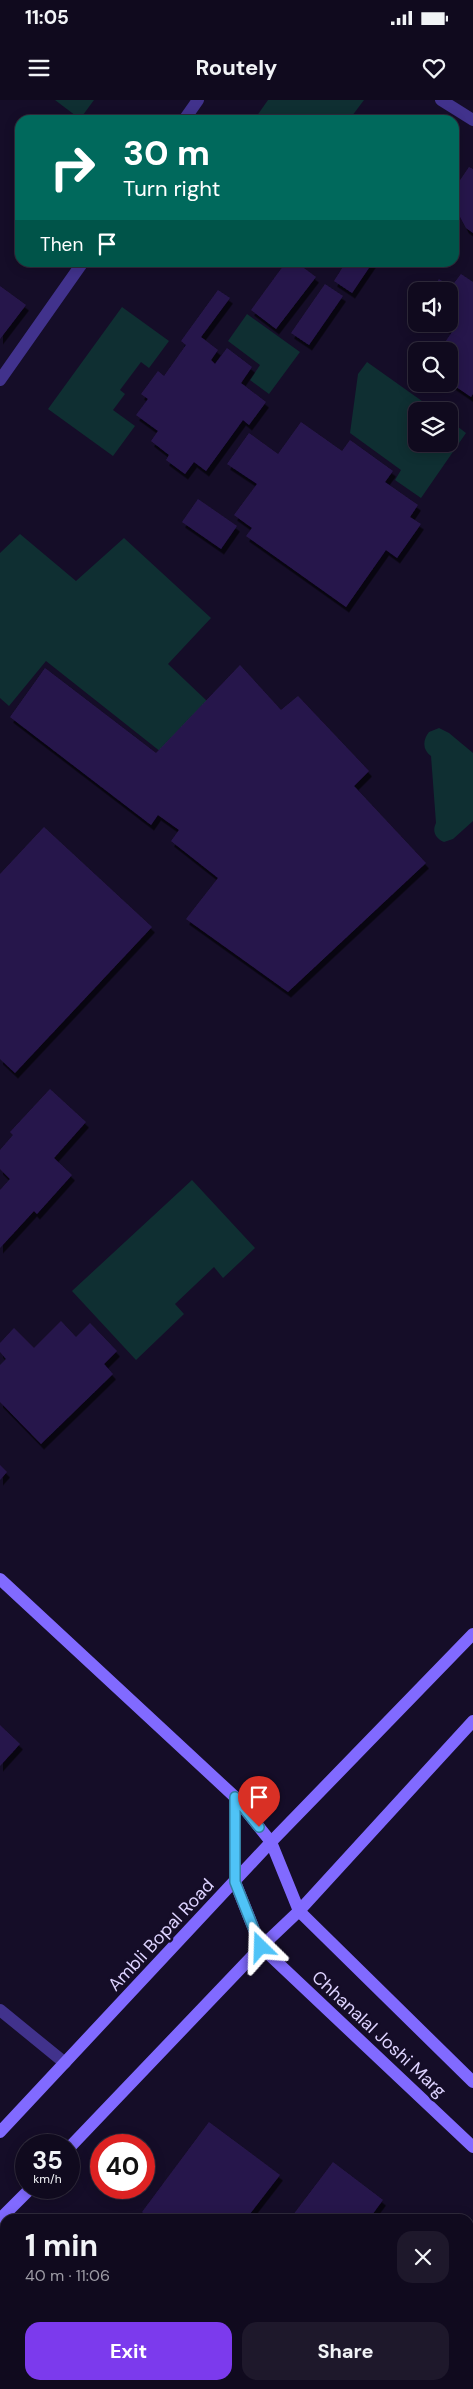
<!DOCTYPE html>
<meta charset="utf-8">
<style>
:root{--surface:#100a1e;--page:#1e182b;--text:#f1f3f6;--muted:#9c9aa4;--line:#302b3c;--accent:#7c3aed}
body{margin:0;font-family:"DM Sans",sans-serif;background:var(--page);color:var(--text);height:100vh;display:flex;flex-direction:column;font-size:19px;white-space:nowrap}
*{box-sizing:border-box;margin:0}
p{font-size:16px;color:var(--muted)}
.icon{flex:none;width:28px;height:28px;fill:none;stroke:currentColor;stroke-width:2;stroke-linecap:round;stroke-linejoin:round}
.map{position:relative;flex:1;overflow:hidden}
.sheet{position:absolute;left:0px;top:2114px;width:474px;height:176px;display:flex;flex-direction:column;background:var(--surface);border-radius:15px 15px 0 0;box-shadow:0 2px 12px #0003,0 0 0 1px var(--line)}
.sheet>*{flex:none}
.top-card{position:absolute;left:15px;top:15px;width:444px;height:152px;border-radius:15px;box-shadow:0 2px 12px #0003,0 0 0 1px var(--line);background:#00695c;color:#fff;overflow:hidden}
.buttons{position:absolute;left:408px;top:182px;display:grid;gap:10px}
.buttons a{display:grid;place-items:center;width:50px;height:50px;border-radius:10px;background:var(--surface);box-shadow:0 2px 12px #0003,0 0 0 1px var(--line);font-size:25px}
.speed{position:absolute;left:15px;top:2034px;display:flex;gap:10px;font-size:25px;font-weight:700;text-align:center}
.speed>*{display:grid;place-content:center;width:65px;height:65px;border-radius:50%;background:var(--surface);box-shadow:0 2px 12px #0003,0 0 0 1px var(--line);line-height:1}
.speed small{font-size:12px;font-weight:400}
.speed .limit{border:8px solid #d22;background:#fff;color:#111}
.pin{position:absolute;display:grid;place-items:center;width:42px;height:42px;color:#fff;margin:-51px -21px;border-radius:50% 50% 50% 0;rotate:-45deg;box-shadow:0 0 5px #0007}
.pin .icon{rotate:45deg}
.me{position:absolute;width:55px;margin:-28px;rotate:338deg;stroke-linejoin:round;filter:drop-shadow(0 0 4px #0008)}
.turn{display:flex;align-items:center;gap:18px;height:105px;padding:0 25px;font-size:22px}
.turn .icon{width:65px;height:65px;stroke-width:2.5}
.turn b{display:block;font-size:35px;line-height:42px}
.then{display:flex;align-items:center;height:48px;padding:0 25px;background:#0003;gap:10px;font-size:19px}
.round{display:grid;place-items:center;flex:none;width:52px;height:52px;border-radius:15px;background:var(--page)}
.headline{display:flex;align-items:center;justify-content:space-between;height:85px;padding:0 25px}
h1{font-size:30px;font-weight:700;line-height:38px}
.cta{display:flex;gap:10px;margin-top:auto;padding:10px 25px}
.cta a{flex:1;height:58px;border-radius:15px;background:var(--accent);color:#fff;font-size:20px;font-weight:700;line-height:58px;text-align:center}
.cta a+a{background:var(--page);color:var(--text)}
.status{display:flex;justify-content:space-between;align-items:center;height:35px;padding:0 25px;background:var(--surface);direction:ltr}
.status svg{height:14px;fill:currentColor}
header{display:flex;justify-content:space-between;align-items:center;height:65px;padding:0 25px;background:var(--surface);font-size:22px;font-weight:700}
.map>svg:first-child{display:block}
</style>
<div class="status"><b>11:05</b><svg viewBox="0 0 49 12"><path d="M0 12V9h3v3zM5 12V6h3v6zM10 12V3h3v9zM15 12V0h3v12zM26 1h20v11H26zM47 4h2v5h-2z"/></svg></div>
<header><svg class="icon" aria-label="menu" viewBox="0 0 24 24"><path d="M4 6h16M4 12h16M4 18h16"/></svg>Routely<svg class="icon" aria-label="heart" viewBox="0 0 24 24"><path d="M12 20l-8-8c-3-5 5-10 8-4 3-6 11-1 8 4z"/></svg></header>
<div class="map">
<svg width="473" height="2289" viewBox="0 0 473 2289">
<defs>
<filter id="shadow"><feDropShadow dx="3" dy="5.5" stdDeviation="0" flood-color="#0009"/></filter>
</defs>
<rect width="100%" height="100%" fill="#150d28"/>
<g fill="#0f2f32">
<polygon points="55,0 94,0 80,19"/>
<polygon points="268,0 364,0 349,20 254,20"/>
<polygon points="122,207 169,241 149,268 141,262 120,290 125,294 113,310 135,326 113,356 48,309"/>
<polygon points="247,214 300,252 269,294 250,280 260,265 228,241"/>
<polygon points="367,262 436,311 416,311 416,344 449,344 449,320 466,333 421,398 395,380 401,370 350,333 358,274"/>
<polygon points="20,434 76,481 124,438 211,518 168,564 207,601 161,652 46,561 9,606 0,598 0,453"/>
<path d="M439,628L449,633L473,653V721L453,739L444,742C435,738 432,731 436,723L431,656C423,650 422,641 429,632Z"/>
<polygon points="192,1080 255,1148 223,1178 214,1167 175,1204 184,1214 136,1260 72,1191"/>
</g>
<g fill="#28174b" filter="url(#shadow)">
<polygon points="469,67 473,69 473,133 466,128 454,106 454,89"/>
<polygon points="286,162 296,162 316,177 276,229 251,210"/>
<polygon points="346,162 373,162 352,193 334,181"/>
<polygon points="461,174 473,182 473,294 471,297 449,282 449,268 453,261 449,259 449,251 439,251 452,232 441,224 449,224 449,191 431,191 439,179 451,187"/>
<polygon points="325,184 343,196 309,245 291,233"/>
<polygon points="0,186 26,205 0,239"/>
<polygon points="218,190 230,198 201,237 218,250 211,260 215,264 227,248 252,267 241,283 266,302 249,325 243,320 206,371 194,362 185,374 166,360 169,355 151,341 158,331 136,315 148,299 141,294 158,271 164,276 186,245 181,241"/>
<polygon points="301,322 342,351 350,340 393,371 385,382 418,405 410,417 421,424 397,458 386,450 346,507 246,436 252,428 234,415 257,384 227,364 249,333 278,354"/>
<polygon points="198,399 237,426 221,449 182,422"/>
<polygon points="240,565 281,610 298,596 369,671 354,686 426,763 288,892 186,819 218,778 171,741 179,730 158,715 151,725 10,617 45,568 156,653"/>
<polygon points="44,727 152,827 15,973 0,959 0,774"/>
<polygon points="50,989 86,1022 54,1058 72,1075 37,1114 34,1111 0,1148 0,1090 10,1079 0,1069 0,1050 13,1035 10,1032"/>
<polygon points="61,1221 76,1237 90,1223 117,1251 104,1264 113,1274 41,1344 0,1302 0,1265 6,1259 0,1252 0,1243 14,1228 34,1248"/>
<polygon points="0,1365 7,1372 0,1380"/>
<polygon points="0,1625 20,1644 0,1666"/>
<polygon points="209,2022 280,2075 246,2119 151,2119 142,2112"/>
<polygon points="333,2062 383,2100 369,2119 290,2119"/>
</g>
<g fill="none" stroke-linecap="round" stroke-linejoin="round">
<polyline stroke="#41328c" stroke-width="12" points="0,1910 65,1963"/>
<g stroke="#41328c" stroke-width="12">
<polyline points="441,0 473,20"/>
<polyline points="184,20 198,0"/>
<polyline points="0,280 83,162"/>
</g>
<g stroke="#816aff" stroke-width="12">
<polyline points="0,1479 235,1697 271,1742 299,1811 473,1982"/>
<polyline points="235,1697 235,1782 261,1847 473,2047"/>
<polyline points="0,2032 271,1742 473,1534"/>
<polyline points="69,2048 261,1847 299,1811 473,1621"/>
<polyline points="0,2119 31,2088"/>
</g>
</g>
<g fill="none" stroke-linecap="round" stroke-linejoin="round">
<g stroke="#337fa1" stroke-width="12">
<polyline id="route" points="259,1727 235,1697 235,1782 261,1847"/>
</g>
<use href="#route" stroke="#4fc3f7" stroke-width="9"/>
</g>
<g text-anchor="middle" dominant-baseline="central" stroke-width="5" stroke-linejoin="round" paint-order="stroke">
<g font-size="18" fill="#ded3ff" stroke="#150d28">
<text transform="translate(161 1835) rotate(-47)">Ambli Bopal Road</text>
<text transform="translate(379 1934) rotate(43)">Chhanalal Joshi Marg</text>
</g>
</g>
</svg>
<div class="buttons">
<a><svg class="icon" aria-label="sound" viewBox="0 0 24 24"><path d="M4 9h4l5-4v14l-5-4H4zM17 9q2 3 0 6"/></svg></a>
<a><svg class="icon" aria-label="search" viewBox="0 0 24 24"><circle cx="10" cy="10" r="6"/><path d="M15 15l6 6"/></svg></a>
<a><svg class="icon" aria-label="layers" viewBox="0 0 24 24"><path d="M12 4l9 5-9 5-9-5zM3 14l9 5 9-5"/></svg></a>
</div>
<div class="speed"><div>35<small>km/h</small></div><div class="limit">40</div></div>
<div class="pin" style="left:259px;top:1727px;background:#d93025"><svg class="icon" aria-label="arrive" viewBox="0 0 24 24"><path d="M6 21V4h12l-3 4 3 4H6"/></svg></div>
<svg class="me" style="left:261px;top:1847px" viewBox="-20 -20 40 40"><path d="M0-17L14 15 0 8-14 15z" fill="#4fc3f7" stroke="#fff" stroke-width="4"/></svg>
<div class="top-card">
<div class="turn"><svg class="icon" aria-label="right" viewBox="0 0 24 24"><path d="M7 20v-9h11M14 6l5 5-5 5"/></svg><div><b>30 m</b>Turn right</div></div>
<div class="then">Then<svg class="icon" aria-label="arrive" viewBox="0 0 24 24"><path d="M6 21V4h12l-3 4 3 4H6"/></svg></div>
</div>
<section class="sheet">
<div class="headline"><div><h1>1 min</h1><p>40 m · 11:06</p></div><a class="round"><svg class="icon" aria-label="close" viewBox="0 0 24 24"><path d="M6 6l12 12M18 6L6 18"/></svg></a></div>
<div class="cta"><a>Exit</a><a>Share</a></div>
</section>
</div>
